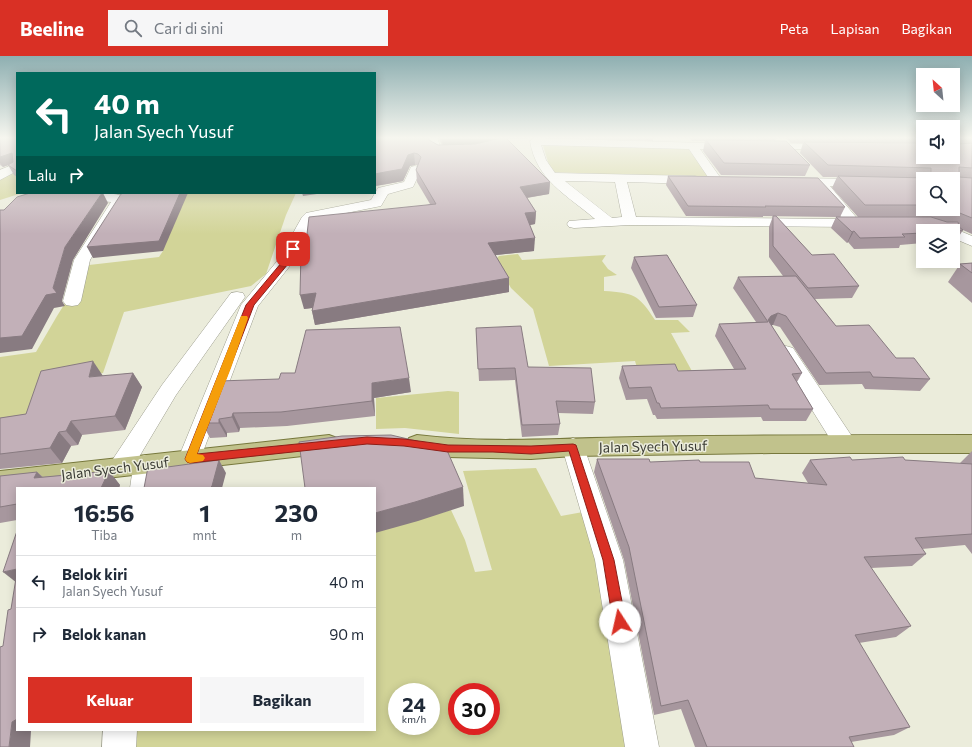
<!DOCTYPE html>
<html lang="id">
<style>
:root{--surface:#fff;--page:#f6f6f7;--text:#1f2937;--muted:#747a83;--line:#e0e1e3;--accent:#d93025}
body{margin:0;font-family:Commissioner,sans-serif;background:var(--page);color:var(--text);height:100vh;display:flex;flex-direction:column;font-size:15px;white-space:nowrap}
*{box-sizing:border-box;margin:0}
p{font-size:13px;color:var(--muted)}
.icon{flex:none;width:22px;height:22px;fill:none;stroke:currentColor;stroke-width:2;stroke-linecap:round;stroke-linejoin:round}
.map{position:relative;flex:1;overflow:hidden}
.drawer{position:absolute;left:16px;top:431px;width:360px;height:244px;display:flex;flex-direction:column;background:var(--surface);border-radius:0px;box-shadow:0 2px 10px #0003}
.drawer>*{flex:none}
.banner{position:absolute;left:16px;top:16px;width:360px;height:122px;border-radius:0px;box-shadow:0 2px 10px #0003;background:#00695c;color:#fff;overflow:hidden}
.needle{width:26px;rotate:333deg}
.tools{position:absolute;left:916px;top:12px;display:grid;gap:8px}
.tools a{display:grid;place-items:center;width:44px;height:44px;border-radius:0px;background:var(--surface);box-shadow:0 2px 10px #0003;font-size:20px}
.speed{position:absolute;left:388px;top:627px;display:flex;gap:8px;font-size:20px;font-weight:700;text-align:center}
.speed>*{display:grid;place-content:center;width:52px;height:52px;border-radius:50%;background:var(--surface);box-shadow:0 2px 10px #0003;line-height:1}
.speed small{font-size:10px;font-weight:400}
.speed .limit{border:6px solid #d22;background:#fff;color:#111}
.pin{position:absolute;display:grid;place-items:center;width:34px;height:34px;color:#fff;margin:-17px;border-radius:8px;box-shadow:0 2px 6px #0006}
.me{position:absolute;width:44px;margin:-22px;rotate:350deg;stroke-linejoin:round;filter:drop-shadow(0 0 3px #0008)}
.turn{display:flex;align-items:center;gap:14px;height:84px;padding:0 12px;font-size:18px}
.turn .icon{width:52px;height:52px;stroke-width:2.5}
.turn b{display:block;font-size:28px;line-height:34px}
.then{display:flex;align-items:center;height:38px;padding:0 12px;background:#0003;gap:8px;font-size:15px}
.eta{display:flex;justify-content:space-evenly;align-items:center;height:68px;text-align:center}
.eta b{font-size:24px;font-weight:700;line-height:28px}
.button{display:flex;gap:8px;margin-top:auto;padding:8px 12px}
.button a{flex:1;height:46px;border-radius:0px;background:var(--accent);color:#fff;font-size:16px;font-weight:700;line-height:46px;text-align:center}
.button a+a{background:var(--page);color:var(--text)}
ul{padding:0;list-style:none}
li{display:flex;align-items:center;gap:12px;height:52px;padding:0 12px;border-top:1px solid var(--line)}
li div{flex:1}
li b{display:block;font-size:15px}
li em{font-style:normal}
header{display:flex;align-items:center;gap:24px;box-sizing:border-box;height:56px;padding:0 20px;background:var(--accent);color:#fff}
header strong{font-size:19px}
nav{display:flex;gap:22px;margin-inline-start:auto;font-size:14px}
.search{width:280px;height:36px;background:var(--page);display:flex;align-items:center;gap:10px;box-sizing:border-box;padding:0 14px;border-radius:0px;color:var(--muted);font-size:15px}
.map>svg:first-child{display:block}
</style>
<header>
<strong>Beeline</strong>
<div class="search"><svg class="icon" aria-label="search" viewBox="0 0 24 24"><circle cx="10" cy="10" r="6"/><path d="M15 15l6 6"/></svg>Cari di sini</div>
<nav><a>Peta</a><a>Lapisan</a><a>Bagikan</a></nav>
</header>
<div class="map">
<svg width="972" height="691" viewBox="0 0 972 691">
<rect width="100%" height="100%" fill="#ebecdb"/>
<g fill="#d2d498" fill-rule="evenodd">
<polygon points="542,86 691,92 712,122 551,116"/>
<polygon points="17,114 17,137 22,137 0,144 0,122"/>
<polygon points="149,137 296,137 286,159 266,218 251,230 124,256 103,317 47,327 32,366 0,370 0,301 36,296 57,260 89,209 159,201 163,195"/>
<path d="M518,198L522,204L606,199L602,205L608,213L617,219L604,221V235C634,237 638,238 655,264H678L690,276L671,277L693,317L639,318L635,305L549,310L533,253L511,232L495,204L499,200Z"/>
<polygon points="448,335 459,336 459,378 405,372 376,373 376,342"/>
<path d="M536,412L561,460L583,456L600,505L630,691H133L134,674H375V476L451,454L465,484L475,516L492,514L463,415ZM397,636H431V670H397ZM457,636H491V670H457Z"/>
</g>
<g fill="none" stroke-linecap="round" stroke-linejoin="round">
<g stroke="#9c9d8d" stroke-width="1">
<g id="minor">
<path d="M427,81H437L440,90L442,93L493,89L496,87V81H506L508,89C502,96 450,101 439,99C436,98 434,97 431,95Z"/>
<path d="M535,82L736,88L738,90L732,93H700L722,124L720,127H712L689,93L541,89L546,104L555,117L695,120L699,121L701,124L699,127L695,128L627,126L636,161L843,163L819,132L820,130L790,128L788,125L790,122L863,123L867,124L869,127L867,130L863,131L830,130L861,167L859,170L854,171L630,169L574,172L569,171L567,168L569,165L595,163C567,139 536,124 530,85ZM565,125L615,126L622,161L612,162Z"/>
<polygon points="764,87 830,88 836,91 830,94 760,92 758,90"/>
<polygon points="17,107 17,115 0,124 0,114"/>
<polygon points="415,110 419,111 421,114 413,131 388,138 381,150 316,163 313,166 293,206 258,250 198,409 190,412 182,409 178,403 241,249 278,204 302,161 306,157 371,144 378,132 404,126 411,111"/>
<path d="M59,137C80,137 103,135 125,140L127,143L90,204L81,245L78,249L72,250L66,249L63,245L74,204L111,146L65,141L60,140Z"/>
<polygon points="953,172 972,180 972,190 953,182 953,175 946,175"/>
<polygon points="237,236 243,237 245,241 176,339 139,401 145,399 153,401 157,408 154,432 130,432 133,411 129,417 121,419 113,417 109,410 113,403 162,329 231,237"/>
<polygon points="786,290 793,292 853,382 856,388 853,394 845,397 837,394 776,296 779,292"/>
<polygon points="573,382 581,385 584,391 623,504 659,691 625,691 595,504 562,391 565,385"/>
<polygon points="103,674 137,674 136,691 102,691"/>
</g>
</g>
<g stroke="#77783c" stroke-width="2">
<g id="primary">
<polygon points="329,379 337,382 341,388 337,394 329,397 17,432 0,435 0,415"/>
<path d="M417,379C490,388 564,382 637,381C749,379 860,379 972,379V397H772L573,400L531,403L448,401L409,394L405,388L409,382Z"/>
</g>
</g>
<use href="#minor" fill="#fff" fill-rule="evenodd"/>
<use href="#primary" fill="#c1c28c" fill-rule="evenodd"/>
</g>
<g fill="#a7979e" fill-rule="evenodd">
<polygon points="0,81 17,81 17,121 14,119 8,109 3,111 0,109"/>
<polygon points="375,81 429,84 438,89 442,89 438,81 496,81 495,83 550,126 549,138 527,142 536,156 535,168 530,169 534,195 495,199 509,222 509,236 315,269 312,255 312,252 304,253 305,195 430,148 417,126 416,114 418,109 415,109 410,110 403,125 387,128 375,130"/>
<polygon points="507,81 547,81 508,83"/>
<polygon points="558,81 653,81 653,85"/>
<polygon points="689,81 777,81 775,85 810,109 805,120 721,119 703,95 705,85 692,85"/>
<path d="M785,81H923V101L953,81H972V178L963,174L956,185H953V175H923V187L900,189L899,192L854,193L848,186L847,187L831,172L836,161L763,160V161L686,160L666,129L668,120L845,151L840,161H858L832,132L837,121H823L800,97L803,87H791ZM923,123L953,153H923Z"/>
<polygon points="773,160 812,199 859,230 852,242 815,243 836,270 896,302 930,323 920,335 865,333 862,328 819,329 780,271 773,269 771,269 802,317 797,326 813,353 806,365 763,365 761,361 657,363 655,359 653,359 647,343 626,344 619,322 622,310 678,315 734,313 715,280 719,268 756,266 733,232 738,221 783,220 769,201 769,171"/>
<polygon points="634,201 697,249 693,261 656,262 631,212"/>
<polygon points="972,207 972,247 948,226 960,208"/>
<polygon points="476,272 528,311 595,346 593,358 558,357 560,368 558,379 522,381 515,324 479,325"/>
<polygon points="133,317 142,331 125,374 82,379 78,389 71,390 62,407 0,413 0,362 26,358 103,320"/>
<polygon points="219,325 411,336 374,342 375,360 287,370 240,372 239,376 227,377 227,381 210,382 202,367"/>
<polygon points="972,395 972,498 965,489 922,493 926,498 912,510 871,512 911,570 896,581 859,587 910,671 894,679 851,686 854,691 695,691 681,653 654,659 624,504 594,416 597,403 650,406 700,406 755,422 808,427 802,417 810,404 905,404 961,408 960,407"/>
<polygon points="109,415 120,429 119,432 17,432 17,464 0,467 0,420 37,416 43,421"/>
</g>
<g fill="#887b81">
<polygon points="442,81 496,81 494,86 443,91"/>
<polygon points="12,97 17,106 3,111 0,107 0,101"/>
<polygon points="414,97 415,109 410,110 403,125 387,128 375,130 375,118 408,99"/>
<polygon points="550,126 549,138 519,143 520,131"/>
<polygon points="102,137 103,137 108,147 73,204 62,245 65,250 54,252 32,293 0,297 0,282 53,232 65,191"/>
<polygon points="180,137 188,137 163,195 93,202 87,191"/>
<polygon points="302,137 324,137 303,140"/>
<polygon points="536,156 535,168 524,170 525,157"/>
<polygon points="854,175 848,186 847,187 852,176"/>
<polygon points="535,182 534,195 488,200 488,187"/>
<polygon points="509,222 509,236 315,269 312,255"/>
<polygon points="316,237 320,251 304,253 300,239"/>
<polygon points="778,257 773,269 766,271 768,266 767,265 771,260"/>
<polygon points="93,305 103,320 89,321"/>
<polygon points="133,317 142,331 125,374 115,360"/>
<polygon points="409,322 411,336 374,342 375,360 372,345 372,327"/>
<polygon points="233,357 240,372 239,376 232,361"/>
<polygon points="219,363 227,377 227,381 219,367"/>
<polygon points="71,365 82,379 78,389 66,375"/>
<polygon points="59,376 71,390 62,407 50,392"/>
<polygon points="219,404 226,417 222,432 210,432"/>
<polygon points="109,415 120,429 119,432 101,432"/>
<polygon points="37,416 51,430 34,422"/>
<polygon points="463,431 464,450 418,465 375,477 375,457"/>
<polygon points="17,513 17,527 3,516"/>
<polygon points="17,663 17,674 34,674 31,675 30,691 9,691 12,666"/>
</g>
<g fill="#c2b0b8" stroke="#887b81">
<polygon points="0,81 17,81 17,115 8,109 13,106 12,97 0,101"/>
<polygon points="375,81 428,81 429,84 438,89 475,88 505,81 550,126 520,131 536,156 525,157 535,182 488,187 509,222 312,255 316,237 300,239 301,196 305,195 309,161 436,148 416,114 421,101 418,98 414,97 408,99 402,113 385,116 375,118"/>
<polygon points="953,81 958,81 959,88 972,87 972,112 959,111 959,121 972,122 972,162 950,153 953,153 953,123 923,123 923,149 865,149 838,120 930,122 931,120 931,112 828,109 804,86 923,87 923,101 953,101"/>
<polygon points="706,84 786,85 810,109 724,107"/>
<polygon points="668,120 818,122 845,151 765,150 766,151 688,150"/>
<polygon points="30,137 102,137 65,191 53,232 57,237 46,239 22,280 0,282 0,154 4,154 17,141"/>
<polygon points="124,137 180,137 159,185 87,191 121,138"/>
<polygon points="773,160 776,160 812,199 834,198 859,230 808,232 773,190"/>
<polygon points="836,161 931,161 947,166 958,166 959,171 963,174 949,175 923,175 923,177 902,178 905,181 860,182 854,175 852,176"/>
<polygon points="667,199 697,249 659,251 634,201"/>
<polygon points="972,207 972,217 960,208"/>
<polygon points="796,220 836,270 869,269 896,302 914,302 930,323 873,321 870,316 826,317 786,260 778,257 771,260 768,264 802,317 792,318 813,353 770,353 768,349 661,352 659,347 657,347 651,331 629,332 622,310 675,308 678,315 746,313 719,268 768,266 738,221"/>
<polygon points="521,270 528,311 591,312 595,346 556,345 560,368 522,369 515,312 478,313 476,272"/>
<polygon points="400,271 409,322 372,327 372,345 281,356 233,357 232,361 219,363 219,367 202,367 219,325 279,323 281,317 295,317 306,274"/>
<polygon points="93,305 89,321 133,317 115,360 71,365 66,375 59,376 50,392 0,398 0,362 26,358 41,315"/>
<polygon points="391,379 446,392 463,431 415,446 375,457 375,432 305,432 299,386 342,380"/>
<polygon points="850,401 852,404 903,401 905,404 972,408 972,478 915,482 926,498 864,501 911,570 855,579 910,671 849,681 854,691 707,691 688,644 661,650 629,491 597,403 649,403 650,406 699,404 700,406 749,406 755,422 827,429 810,404"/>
<polygon points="219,404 212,430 210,432 144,432 148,411 160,412"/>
<polygon points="109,415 101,432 17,432 17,448 0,451 0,420 37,416 34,422"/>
<polygon points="17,475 17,513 3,516"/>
<polygon points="17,516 17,663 12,666 9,691 0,691 0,591 3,590 8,554 11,553"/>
</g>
<linearGradient id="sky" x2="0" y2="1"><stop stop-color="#8eafb1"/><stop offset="0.46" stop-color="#f6f6ef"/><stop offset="1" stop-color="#f6f6ef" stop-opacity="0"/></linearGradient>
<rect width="972" height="178" fill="url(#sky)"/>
<polygon fill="#d93025" stroke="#8d1f18" points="291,192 296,193 288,208 254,249 197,398 367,381 404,383 448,389 531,390 573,388 576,389 614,504 626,566 624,571 620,573 615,571 613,566 603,504 569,395 531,398 493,396 448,396 404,390 367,388 190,407 187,406 185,403 246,249 282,206"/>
<polygon fill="#f59e0b" points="241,260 247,260 248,262 231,312 197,398 203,399 205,402 203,405 190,407 187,406 185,403"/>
<g text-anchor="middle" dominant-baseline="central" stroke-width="3" stroke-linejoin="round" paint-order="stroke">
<g font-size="14" fill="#3b3c35" stroke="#ebecdb">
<text transform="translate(653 390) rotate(-1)">Jalan Syech Yusuf</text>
<text transform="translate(115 412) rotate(-7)">Jalan Syech Yusuf</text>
</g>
</g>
</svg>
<div class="tools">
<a><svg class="needle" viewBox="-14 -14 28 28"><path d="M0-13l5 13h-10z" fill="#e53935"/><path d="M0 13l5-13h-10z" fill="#747a83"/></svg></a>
<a><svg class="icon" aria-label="sound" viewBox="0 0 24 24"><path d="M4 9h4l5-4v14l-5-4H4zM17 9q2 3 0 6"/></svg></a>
<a><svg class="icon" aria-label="search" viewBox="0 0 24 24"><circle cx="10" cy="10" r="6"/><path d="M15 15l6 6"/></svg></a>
<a><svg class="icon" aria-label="layers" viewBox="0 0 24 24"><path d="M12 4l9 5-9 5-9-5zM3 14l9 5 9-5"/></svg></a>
</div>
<div class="speed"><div>24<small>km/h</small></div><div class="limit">30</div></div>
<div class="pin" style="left:293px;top:193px;background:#d93025"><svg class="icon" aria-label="arrive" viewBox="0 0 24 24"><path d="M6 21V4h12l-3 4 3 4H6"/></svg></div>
<svg class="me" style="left:620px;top:566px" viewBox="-20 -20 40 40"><circle r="19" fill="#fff"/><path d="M0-13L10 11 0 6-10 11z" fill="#d93025"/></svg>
<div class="banner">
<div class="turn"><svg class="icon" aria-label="left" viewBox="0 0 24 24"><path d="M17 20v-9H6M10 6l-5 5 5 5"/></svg><div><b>40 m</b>Jalan Syech Yusuf</div></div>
<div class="then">Lalu<svg class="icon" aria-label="right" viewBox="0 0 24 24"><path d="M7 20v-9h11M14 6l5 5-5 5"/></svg></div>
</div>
<section class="drawer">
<div class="eta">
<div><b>16:56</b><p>Tiba</p></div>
<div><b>1</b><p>mnt</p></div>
<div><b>230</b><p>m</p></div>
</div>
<ul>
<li><svg class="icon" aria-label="left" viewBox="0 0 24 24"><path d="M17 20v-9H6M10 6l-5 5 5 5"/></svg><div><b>Belok kiri</b><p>Jalan Syech Yusuf</p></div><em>40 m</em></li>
<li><svg class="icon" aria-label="right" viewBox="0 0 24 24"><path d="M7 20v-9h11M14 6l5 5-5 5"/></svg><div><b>Belok kanan</b></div><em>90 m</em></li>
</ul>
<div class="button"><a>Keluar</a><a>Bagikan</a></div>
</section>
</div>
